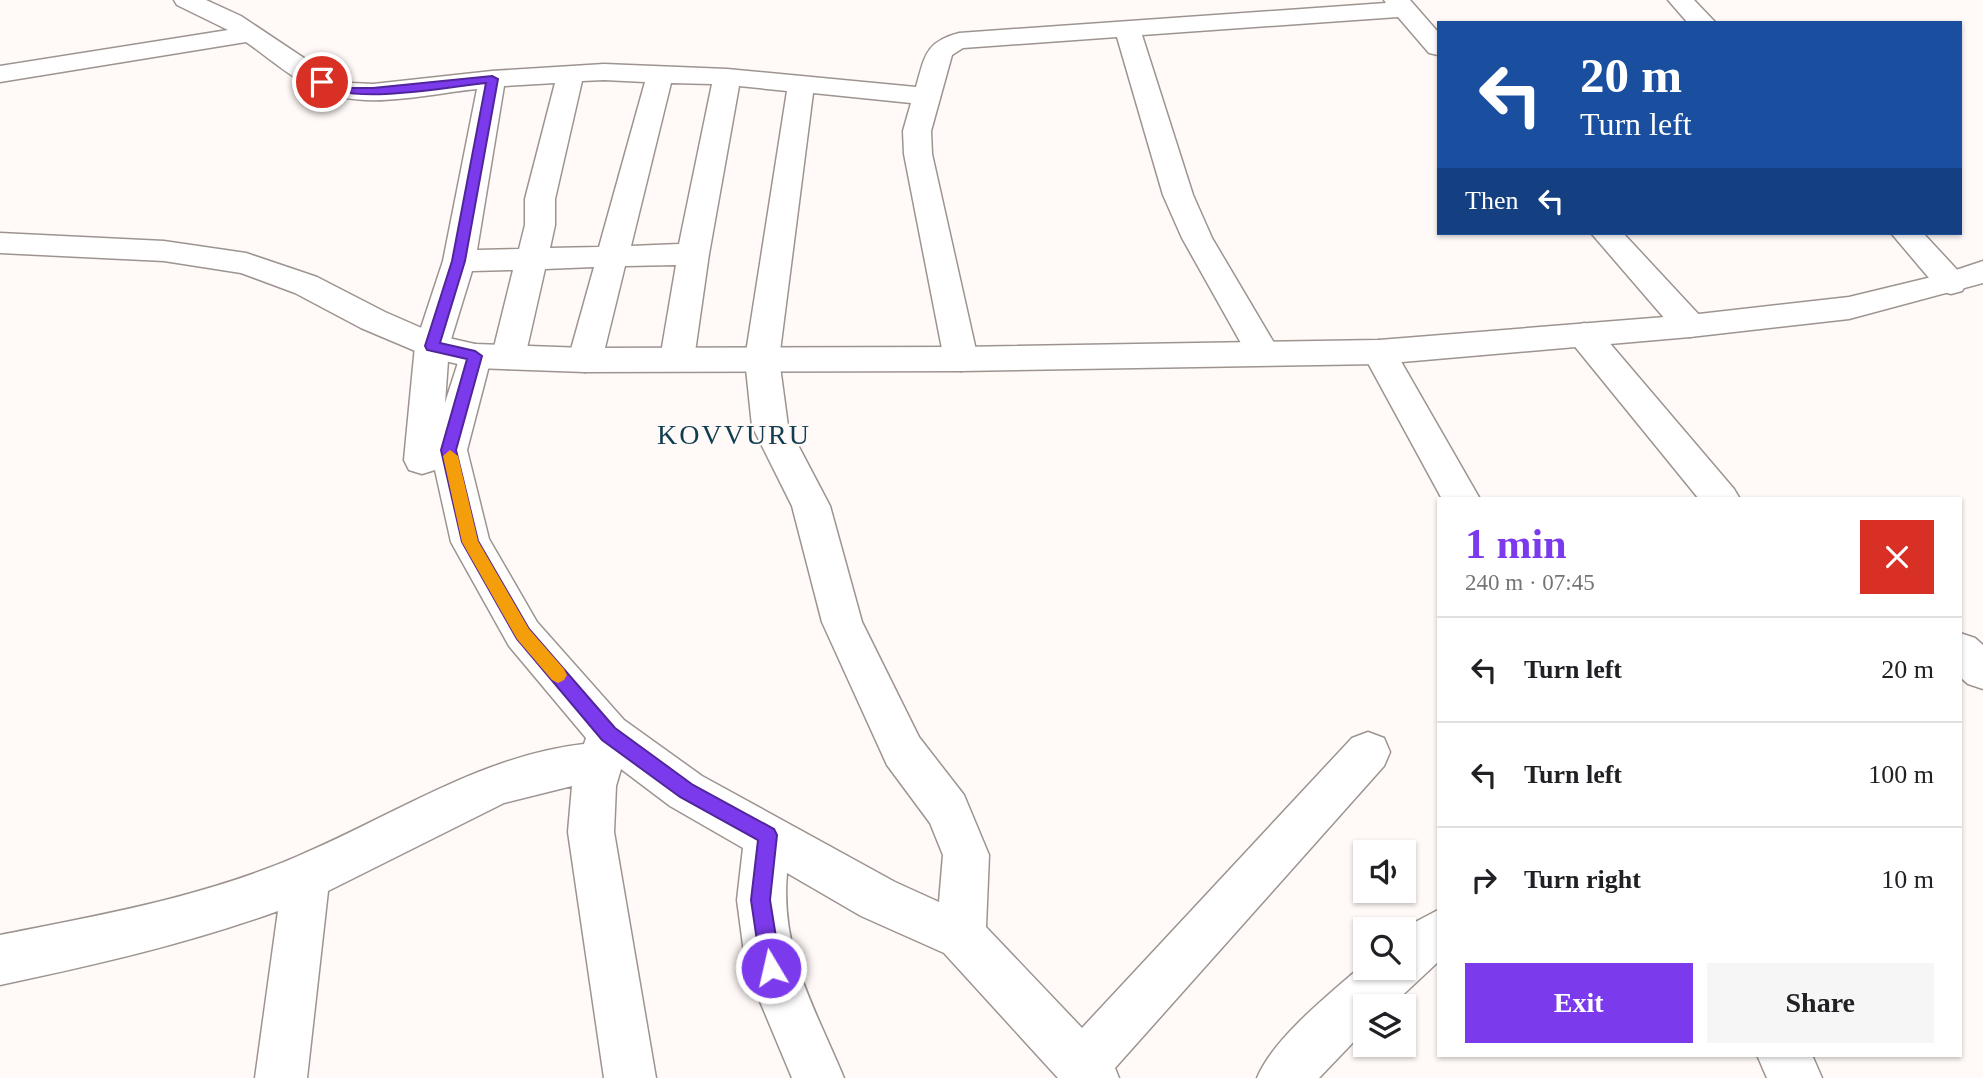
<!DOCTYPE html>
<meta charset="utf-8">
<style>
:root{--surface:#fff;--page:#f6f6f6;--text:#202124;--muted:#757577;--line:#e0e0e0;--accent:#7c3aed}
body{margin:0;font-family:Georgia,serif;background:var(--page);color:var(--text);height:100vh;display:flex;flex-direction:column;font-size:26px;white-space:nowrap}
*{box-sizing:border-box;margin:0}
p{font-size:23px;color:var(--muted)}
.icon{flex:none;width:38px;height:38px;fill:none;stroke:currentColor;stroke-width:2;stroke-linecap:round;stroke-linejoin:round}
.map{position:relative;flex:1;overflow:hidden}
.panel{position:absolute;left:1437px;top:497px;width:525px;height:560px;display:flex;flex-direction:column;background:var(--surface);border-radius:0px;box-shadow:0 2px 5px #0004}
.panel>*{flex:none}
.guide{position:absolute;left:1437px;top:21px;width:525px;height:214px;border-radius:0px;box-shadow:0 2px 5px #0004;background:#1a4fa0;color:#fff;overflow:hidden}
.buttons{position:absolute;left:1353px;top:840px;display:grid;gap:14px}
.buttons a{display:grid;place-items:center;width:63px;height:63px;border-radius:0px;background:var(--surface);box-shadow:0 2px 5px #0004;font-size:35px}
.pin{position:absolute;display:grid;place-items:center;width:60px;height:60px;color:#fff;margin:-30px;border:4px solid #fff;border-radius:50%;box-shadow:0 2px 7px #0007}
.me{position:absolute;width:77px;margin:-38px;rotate:351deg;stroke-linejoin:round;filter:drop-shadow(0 0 5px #0008)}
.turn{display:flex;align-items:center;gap:24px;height:147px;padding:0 28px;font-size:32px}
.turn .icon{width:91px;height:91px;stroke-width:2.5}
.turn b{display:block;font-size:49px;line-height:60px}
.then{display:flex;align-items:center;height:66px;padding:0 28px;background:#0003;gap:14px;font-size:26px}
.round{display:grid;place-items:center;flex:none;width:74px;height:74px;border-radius:0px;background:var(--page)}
.summary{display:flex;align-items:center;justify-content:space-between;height:119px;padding:0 28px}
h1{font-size:42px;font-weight:700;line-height:52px;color:var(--accent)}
.button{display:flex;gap:14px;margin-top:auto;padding:14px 28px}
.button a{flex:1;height:80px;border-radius:0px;background:var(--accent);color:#fff;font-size:28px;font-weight:700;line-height:80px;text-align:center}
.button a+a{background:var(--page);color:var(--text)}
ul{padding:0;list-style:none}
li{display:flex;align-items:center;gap:21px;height:105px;padding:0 28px;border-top:2px solid var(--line)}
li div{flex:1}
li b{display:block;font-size:26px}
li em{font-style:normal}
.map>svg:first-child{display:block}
</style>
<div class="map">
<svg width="1983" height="1078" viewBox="0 0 1983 1078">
<rect width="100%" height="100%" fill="#fff9f7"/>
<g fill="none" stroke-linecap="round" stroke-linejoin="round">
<g stroke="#9d9490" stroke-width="3">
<g id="minor">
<path d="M174,0H206L241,16L331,76L352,83L373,84L492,71L604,64L727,69L916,87C925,56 925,42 959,33L1386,3L1384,0H1410L1438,32V55L1429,53L1398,17L1142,35L1193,195L1212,238L1280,353L1275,361L1263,365L1251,361L1182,238L1163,195L1117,37L963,48L952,55L931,131L932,154L978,359L973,368L961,371L949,368L944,359L904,154L903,131L911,103L813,93L779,359L788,426L830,506L862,622L919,737L964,795L989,855L986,927L1082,1028L1352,738L1368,732L1384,738L1390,752L1384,766L1115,1068L1119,1078H1058L944,953L861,916L787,873C780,952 815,1008 844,1078H792L746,968L737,900L743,848L670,806L621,769L616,786L614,832L656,1078H604L568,832L572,786L504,803L328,891L307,1078H255L278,911C187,944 94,965 0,985V935C100,915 204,897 298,856C393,816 480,756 584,744L586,738L509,646L451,542L435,470L422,474L409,470L404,460L415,346L443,261L477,89C425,94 362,112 313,88C289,76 268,57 246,42L0,82V66L228,30L177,5ZM604,80L645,82L599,247L550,248L555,225V199L582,81ZM555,83L525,199V225L519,249L477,250L504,86ZM671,83L712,84L679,244L631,246ZM739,86L787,91L745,359L752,426L792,506L822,622L887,765L930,823L943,855L939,902L895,882L702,776L624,720L537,622L489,539L467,450L491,358L496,366L508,369L520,366L525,357L545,269L594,267L568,360L573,369L585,372L597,369L602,360L625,266L676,265L660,359L665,368L677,371L689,368L694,359L709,254ZM513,270L492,355L487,347L475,344L463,347L445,403L449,346L472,271Z"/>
<polygon points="1668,0 1694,0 1716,23 1688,23"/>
<polygon points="1591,233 1623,233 1702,318 1707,326 1702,334 1690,337 1678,334"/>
<polygon points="1891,233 1923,233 1962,275 1967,283 1962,291 1951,294 1940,291"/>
<polygon points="1584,323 1596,327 1734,489 1740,499 1699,499 1572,343 1567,335 1572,327"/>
<polygon points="1379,340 1391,344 1480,499 1442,499 1362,352 1367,344"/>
<polygon points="1960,633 1975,638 1983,645 1983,689 1968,684 1960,677"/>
<path d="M1438,910V962L1391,1006H1365V1030L1319,1078H1257C1273,1038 1332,992 1365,963V968H1404L1402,929Z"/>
<polygon points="1757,1055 1812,1055 1822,1078 1767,1078"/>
</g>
</g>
<g stroke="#9d9490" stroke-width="3">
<polygon id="tertiary" points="0,233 164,241 246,253 317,277 385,312 440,336 475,344 585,348 961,347 1379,340 1690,315 1849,297 1944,274 1983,261 1983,283 1849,319 1690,337 1379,364 961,371 585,372 475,368 432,358 361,328 295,293 241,273 164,261 0,253"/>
</g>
<use href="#minor" fill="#fff" fill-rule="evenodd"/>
<use href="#tertiary" fill="#fff" fill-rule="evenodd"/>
</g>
<path fill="#7c3aed" stroke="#51269a" stroke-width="2" d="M492,76L498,79L465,261L440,343L475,351L482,356L456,450L478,541L529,629L615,728L693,785L774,829L777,835L770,900L781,968L778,975L771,978L764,975L761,968L751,900L758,840L680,797L602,740L517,639L462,542L441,450L467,359L427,350L425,346L452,261L486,83C445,87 349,107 316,82L322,79L350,88H373Z"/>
<polygon fill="#f59e0b" points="450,450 458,456 478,541 529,629 564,669 567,675 564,680 558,683 552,680 517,639 462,542 443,456"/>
<g text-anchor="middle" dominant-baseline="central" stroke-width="5" stroke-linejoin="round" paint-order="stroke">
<g font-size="28" letter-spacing="2" fill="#0f3e52" stroke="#fff9f7">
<text x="734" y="434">KOVVURU</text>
</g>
</g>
</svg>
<div class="buttons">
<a><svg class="icon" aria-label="sound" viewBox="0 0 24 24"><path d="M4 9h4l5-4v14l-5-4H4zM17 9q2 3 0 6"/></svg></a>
<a><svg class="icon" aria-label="search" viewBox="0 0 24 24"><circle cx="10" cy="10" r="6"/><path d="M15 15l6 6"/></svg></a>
<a><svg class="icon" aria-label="layers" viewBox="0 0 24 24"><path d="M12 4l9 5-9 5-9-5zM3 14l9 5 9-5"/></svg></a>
</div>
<div class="pin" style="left:322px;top:82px;background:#d93025"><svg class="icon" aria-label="arrive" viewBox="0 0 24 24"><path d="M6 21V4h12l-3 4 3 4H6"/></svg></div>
<svg class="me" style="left:771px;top:968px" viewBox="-20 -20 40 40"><circle r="17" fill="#7c3aed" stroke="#fff" stroke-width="3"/><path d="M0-11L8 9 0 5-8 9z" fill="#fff"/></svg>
<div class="guide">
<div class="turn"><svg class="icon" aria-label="left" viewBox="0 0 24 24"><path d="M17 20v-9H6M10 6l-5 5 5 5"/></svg><div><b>20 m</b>Turn left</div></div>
<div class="then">Then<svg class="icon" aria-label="left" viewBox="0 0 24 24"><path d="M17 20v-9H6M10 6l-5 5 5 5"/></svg></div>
</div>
<section class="panel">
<div class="summary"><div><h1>1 min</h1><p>240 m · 07:45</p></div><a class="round" style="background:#d93025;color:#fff"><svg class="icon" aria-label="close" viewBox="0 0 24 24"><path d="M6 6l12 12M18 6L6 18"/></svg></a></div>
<ul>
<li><svg class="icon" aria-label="left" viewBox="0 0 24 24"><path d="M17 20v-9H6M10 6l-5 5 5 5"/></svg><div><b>Turn left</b></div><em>20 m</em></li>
<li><svg class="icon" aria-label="left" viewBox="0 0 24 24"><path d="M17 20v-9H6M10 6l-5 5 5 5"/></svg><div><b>Turn left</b></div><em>100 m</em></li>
<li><svg class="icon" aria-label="right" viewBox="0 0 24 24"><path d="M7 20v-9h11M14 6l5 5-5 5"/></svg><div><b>Turn right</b></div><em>10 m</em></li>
</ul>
<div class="button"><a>Exit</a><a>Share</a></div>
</section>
</div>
